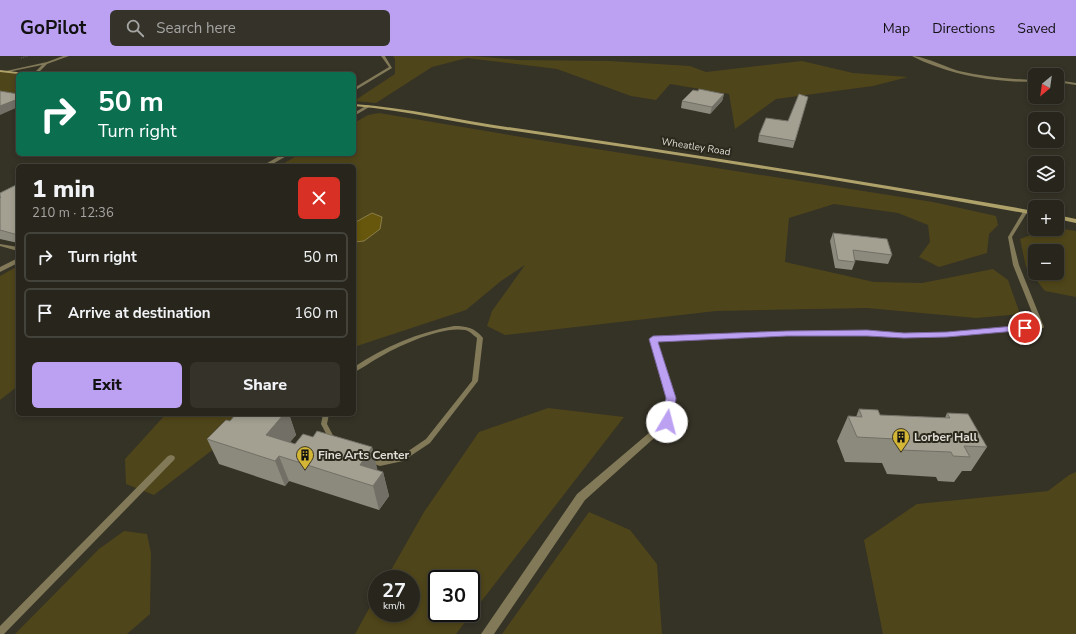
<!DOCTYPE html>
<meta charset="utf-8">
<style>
:root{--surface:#28261c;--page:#343229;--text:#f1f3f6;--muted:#a5a5a3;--line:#44433b;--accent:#bca0f2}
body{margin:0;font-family:"Nunito Sans",sans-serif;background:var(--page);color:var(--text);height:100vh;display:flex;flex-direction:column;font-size:15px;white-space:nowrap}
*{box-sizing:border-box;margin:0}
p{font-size:13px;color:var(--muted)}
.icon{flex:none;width:22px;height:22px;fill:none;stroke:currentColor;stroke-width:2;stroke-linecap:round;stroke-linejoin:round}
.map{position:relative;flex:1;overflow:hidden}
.details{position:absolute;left:16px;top:108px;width:340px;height:252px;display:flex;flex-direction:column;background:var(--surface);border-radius:6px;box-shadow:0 2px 6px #0003,0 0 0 1px var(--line)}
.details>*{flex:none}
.banner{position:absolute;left:16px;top:16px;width:340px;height:84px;border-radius:6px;box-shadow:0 2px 6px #0003,0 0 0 1px var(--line);background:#0b6e4f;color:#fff;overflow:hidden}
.needle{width:26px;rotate:209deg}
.tools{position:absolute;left:1028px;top:12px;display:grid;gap:8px}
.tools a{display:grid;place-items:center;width:36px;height:36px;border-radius:6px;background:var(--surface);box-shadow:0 2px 6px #0003,0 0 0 1px var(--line);font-size:20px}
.speed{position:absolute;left:368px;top:514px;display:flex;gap:8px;font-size:20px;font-weight:700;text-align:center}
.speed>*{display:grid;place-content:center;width:52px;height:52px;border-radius:50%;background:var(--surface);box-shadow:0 2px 6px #0003,0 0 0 1px var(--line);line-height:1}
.speed small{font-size:10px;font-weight:400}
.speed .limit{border:2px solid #111;border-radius:6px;background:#fff;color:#111}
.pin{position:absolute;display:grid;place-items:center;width:34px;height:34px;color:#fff;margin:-17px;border:2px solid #fff;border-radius:50%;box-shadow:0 1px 4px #0007}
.me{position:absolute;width:44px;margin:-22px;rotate:8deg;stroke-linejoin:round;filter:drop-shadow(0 0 3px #0008)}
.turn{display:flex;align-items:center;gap:14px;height:84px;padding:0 16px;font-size:18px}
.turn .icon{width:52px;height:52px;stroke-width:2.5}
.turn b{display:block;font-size:28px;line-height:34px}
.round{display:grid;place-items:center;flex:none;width:42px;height:42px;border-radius:6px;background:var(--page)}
.head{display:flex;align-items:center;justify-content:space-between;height:68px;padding:0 16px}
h1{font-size:24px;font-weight:800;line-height:30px}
.cta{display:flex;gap:8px;margin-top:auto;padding:8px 16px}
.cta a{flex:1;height:46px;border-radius:6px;background:var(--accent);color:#111;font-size:16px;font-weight:800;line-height:46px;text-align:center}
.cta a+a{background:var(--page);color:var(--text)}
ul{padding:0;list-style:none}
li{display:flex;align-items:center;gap:12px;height:50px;margin:0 8px 6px;padding:0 8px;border:2px solid var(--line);border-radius:6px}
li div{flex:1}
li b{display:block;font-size:15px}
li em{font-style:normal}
header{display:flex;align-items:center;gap:24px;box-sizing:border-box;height:56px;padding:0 20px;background:var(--accent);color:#111}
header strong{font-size:19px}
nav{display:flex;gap:22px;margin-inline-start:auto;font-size:14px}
.search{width:280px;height:36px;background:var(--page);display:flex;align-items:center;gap:10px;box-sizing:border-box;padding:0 14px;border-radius:6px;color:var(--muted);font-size:15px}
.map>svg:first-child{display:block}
</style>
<header>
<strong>GoPilot</strong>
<div class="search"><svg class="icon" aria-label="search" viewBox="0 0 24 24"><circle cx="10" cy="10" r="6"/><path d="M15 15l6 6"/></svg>Search here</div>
<nav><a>Map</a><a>Directions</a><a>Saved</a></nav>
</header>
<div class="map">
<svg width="1076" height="578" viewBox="0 0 1076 578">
<rect width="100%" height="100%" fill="#353226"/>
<g fill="#4f451a" fill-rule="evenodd">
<polygon points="393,0 473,0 518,4 610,5 690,10 706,16 802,5 853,17 908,21 873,30 776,43 735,73 729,38 670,28 656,44 631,40 557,13 467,2 432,11 376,47 354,45 395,18 395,3"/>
<polygon points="0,15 18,18 18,40 0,37"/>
<polygon points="379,57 533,83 933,146 996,160 998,169 989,178 987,197 939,211 919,201 930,186 928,169 898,157 834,148 789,162 785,206 874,226 922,227 993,213 1008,224 1020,258 976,262 867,252 716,255 505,279 487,270 492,255 525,209 501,225 466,254 354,291 354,186 364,185 360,163 354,167 354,110 279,110 300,98 354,98 354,67 368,59"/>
<path d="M1057,172L1076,175V241L1045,235L1026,211L1020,183L1047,173ZM1035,195H1057V217H1035Z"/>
<polygon points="18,210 18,330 0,344 0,220"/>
<path d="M548,352L624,361L456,578H355L377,538V557H411V523H386L424,456L479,376ZM437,523H471V557H437Z"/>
<polygon points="166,358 259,358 154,439 126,428 125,403"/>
<polygon points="1076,416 1076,578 883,578 864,484 917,448 1048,435 1069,419"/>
<polygon points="589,456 630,474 657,508 662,578 502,578"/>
<polygon points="124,475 147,478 151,497 150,558 127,578 15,578 99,493"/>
</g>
<polygon fill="#66570d" stroke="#8a7f49" points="372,157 382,161 380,173 364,185 354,186 354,167"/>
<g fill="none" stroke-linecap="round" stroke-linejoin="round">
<polyline stroke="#7f7c72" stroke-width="1.5" stroke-dasharray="0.5 1.5" stroke-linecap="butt" points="21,2 28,0"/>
<g fill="#817957" fill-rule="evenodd">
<polygon points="1024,154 1028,154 1028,155 1012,181 1019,209 1044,271 1043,272 947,280 904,281 867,279 787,279 653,285 650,283 653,281 787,275 867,275 904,277 947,276 1037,269 1013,209 1008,181"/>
<polygon points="0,188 18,191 18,195 0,190"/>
<path d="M454,270C467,270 475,272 483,282L478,325L430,387L403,405L380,410L365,405L364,403L365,401L368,400L380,404L401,400L426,383L472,325L477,282C473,279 470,275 465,274C441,270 398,290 378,302C370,306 362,313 354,316V311C384,291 419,276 454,270Z"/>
<polygon points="323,358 329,358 327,368 336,385 335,387 333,388 331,387 321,368"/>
<polygon points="171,399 174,400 175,402 174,404 4,578 0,578 0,570 168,400"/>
</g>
<g fill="#817957" fill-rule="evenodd">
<polygon points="63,0 69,0 47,8 37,18 33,18 42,9 8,16 6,15 47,6"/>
<polygon points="381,0 385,0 392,12 354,35 354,32 389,11"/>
<path d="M912,0C923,0 946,11 959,15C984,21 1009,23 1035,24V26C1001,26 967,22 935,10C927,7 919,4 912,0Z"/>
<polygon points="1057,24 1076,27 1076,29 1057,26"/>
<polygon points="367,49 371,50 354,60 354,57"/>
<polygon points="283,98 290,98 269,110 262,110"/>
<polygon points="18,202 18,207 0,216 0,211"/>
<polygon points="653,280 657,283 675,342 672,366 585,444 494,578 481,578 577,438 663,365 667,342 649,283"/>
</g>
<g fill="#aea169" fill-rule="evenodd">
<polygon points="0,14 25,17 27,18 18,18 0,16"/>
<path d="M354,48C411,52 466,66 522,73C693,98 864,125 1035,155V159C864,128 693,101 522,76C466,69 411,55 354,50Z"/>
<polygon points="1057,159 1076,163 1076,167 1057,163"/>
</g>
</g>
<g fill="#8c8a7d">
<polygon points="724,38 722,45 710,58 681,52 682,45"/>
<polygon points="808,41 793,92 758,86 759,79 788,65"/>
<polygon points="18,128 18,187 0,183 0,137"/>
<polygon points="833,177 892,199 888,208 855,204 855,206 852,214 835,212 830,185"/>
<polygon points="859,353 880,359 945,362 947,357 987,391 971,415 962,415 954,426 938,425 936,421 887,418 882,407 845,406 837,385 848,360 856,361"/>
<polygon points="236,358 289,358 296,379 290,386 295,388 313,381 372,391 377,414 383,416 389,440 379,454 289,425 285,430 219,408 207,383 230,365"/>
</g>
<g fill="#727066">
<polygon points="724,38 722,45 710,58 712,51"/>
<polygon points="18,43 18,51 0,59 0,50"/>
<polygon points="284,358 289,358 296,379 276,403 266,379"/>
<polygon points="372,391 378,416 360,409"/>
<polygon points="279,400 289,425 285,430 275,405"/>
<polygon points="383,416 389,440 379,454 373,430"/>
</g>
<g fill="#a3a091" stroke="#727066">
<polygon points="699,33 724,38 712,51 682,45 693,34 698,35"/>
<polygon points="0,35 18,38 18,43 0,50"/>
<polygon points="799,38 808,41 795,85 759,79 766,62 788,65"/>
<polygon points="18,128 18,151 17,152 18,152 18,179 0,174 0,142 1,141 0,141 0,137"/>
<polygon points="833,177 887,183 892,199 853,194 855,206 838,204"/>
<polygon points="859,353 878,354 880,359 950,362 947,357 968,358 987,391 964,390 970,401 953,400 951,396 900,394 895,383 857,381 848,360 862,361"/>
<polygon points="236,358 284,358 266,379 295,388 303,378 313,381 317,375 372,391 360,409 383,416 373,430 279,400 275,405 207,383 226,364 230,365"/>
</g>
<polygon fill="#bca0f2" stroke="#7a689d" points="1025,269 1028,270 1030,272 1028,274 947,281 904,282 867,280 787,280 658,286 676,342 673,366 671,369 664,369 662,366 666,342 649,283 653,280 787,275 867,274 904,277 947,276"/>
<defs>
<g id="building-pin" transform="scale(0.9)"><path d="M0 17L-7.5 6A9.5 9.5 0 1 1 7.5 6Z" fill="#d3b635" stroke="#2b281c"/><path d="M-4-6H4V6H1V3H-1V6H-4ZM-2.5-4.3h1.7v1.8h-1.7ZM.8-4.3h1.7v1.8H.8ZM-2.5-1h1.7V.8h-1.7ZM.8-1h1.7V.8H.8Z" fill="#111"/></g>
</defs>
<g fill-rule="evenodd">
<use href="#building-pin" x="901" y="381"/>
<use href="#building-pin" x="305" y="399"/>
</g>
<g text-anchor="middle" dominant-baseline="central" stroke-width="4" stroke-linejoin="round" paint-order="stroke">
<g font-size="10" fill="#dfddd6" stroke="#2b281c">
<text transform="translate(696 91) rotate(9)">Wheatley Road</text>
</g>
<g font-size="12" font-weight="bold" fill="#dfddd6" stroke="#2b281c" text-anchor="start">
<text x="914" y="381">Lorber Hall</text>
<text x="318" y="399">Fine Arts Center</text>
</g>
</g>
</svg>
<div class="tools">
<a><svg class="needle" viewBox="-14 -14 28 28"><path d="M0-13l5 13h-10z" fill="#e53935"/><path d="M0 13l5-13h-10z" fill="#a5a5a3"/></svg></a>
<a><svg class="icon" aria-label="search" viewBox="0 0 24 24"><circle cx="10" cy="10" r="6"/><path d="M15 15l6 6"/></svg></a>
<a><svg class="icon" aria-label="layers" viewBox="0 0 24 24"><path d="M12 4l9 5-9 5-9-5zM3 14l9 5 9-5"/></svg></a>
<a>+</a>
<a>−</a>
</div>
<div class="speed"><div>27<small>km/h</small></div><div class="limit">30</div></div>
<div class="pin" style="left:1025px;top:272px;background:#d93025"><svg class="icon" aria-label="arrive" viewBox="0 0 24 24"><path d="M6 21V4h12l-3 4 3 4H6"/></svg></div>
<svg class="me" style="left:667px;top:366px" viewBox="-20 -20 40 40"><circle r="19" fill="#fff"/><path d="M0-13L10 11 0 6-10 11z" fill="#bca0f2"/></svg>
<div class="banner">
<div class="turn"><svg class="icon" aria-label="right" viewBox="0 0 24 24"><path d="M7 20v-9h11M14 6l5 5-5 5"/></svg><div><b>50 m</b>Turn right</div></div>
</div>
<section class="details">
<div class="head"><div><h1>1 min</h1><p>210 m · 12:36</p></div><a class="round" style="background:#d93025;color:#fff"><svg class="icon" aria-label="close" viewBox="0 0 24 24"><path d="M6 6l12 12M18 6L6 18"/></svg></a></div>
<ul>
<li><svg class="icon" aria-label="right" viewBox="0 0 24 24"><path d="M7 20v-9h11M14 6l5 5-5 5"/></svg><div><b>Turn right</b></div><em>50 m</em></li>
<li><svg class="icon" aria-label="arrive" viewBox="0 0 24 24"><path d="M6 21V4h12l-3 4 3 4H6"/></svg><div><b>Arrive at destination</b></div><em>160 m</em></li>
</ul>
<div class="cta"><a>Exit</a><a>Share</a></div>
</section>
</div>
